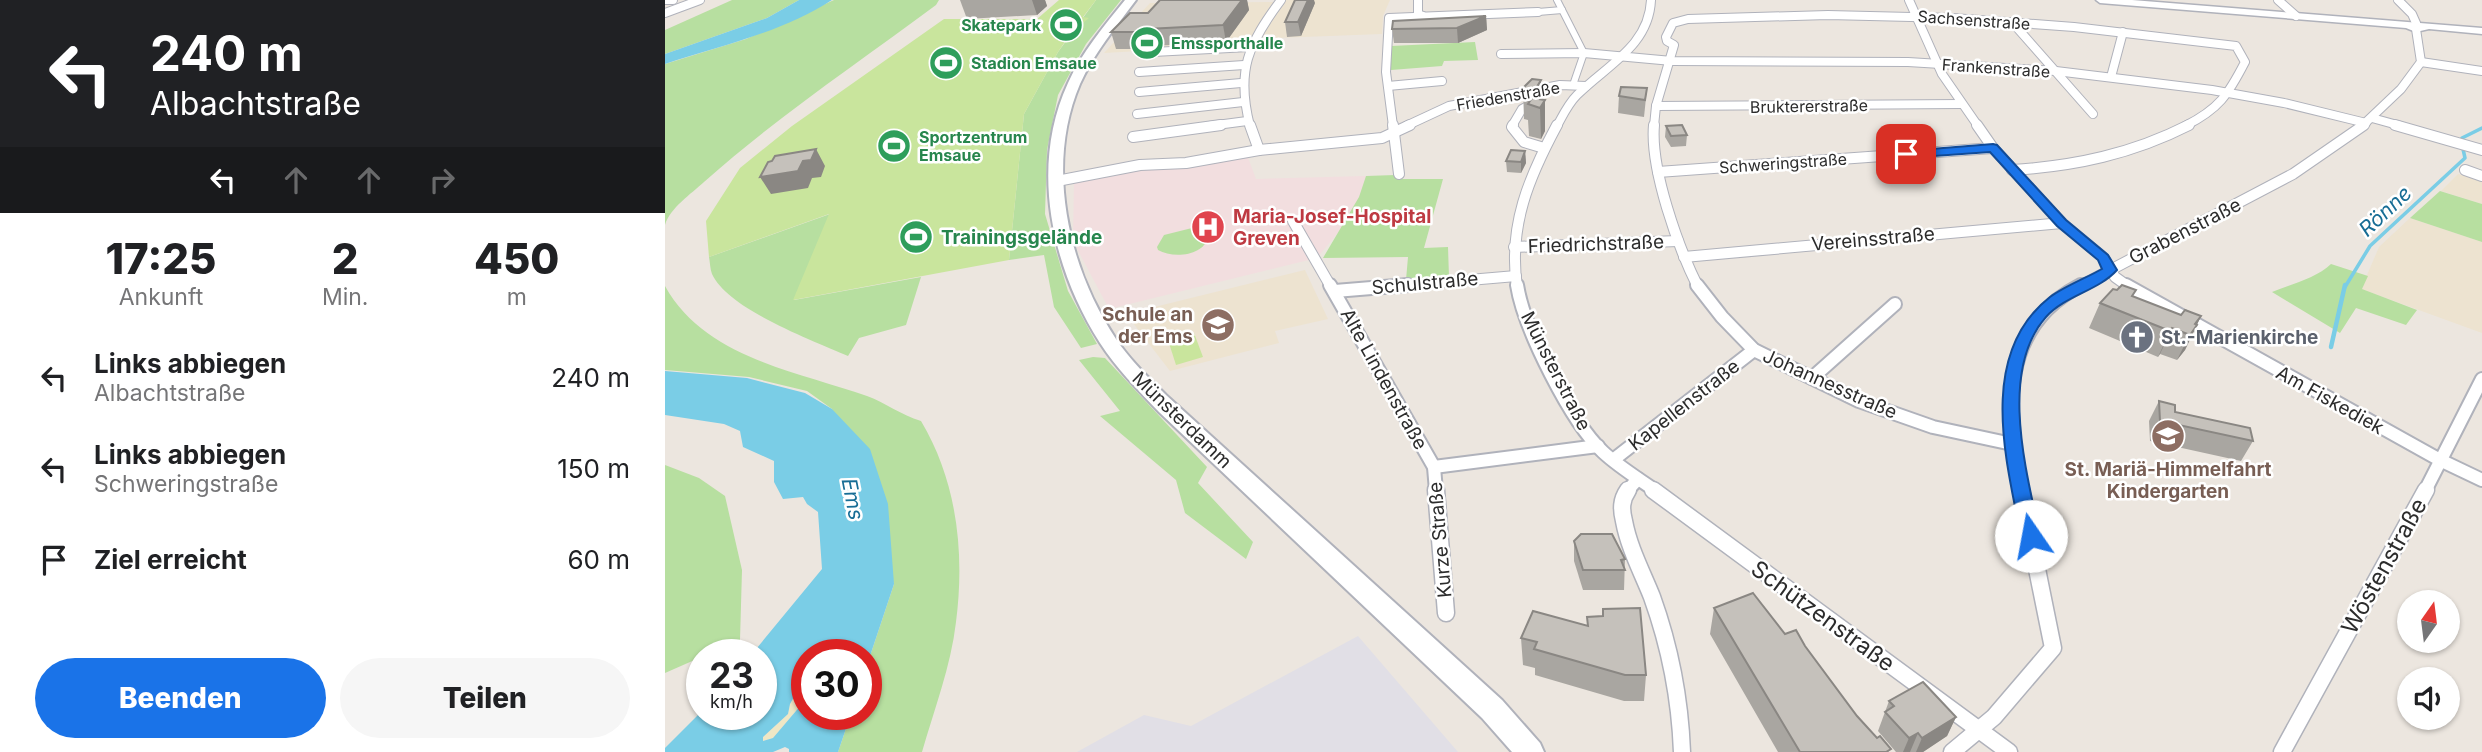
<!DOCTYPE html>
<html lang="de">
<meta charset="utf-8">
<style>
:root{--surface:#fff;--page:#f6f6f6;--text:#202124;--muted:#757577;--accent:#1a73e8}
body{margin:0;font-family:Inter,sans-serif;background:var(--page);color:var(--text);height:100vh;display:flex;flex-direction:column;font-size:26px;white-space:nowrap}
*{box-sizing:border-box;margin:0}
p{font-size:23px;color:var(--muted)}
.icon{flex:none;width:38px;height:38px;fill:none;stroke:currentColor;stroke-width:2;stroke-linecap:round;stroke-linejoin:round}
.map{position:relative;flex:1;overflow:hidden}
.panel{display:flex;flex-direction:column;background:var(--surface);width:665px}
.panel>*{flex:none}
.banner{background:#202124;color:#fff;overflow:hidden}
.needle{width:46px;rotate:14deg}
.controls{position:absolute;left:1732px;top:590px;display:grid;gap:14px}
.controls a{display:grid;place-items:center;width:63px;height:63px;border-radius:50%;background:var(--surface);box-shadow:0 2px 5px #0004;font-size:35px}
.speed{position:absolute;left:21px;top:639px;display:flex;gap:14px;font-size:35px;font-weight:700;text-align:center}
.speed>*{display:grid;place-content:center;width:91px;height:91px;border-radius:50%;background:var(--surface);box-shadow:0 2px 5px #0004;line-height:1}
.speed small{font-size:18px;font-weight:400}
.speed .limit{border:10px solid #d22;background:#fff;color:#111}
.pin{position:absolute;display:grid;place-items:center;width:60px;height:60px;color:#fff;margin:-30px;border-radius:14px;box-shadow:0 4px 10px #0006}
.me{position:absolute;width:77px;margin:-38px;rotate:348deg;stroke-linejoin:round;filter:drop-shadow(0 0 5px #0008)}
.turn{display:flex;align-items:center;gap:24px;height:147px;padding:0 35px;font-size:32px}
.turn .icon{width:91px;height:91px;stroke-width:2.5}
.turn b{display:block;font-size:49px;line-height:60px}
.lanes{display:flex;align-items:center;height:66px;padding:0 35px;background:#0003;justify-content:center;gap:35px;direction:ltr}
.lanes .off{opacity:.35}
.eta{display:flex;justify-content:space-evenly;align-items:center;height:119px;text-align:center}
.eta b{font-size:42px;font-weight:800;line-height:49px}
.action{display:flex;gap:14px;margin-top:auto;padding:14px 35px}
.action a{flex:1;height:80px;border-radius:42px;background:var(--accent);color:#fff;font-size:28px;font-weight:800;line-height:80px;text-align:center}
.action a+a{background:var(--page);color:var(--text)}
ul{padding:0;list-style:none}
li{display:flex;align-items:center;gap:21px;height:91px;padding:0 35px}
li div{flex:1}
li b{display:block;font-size:26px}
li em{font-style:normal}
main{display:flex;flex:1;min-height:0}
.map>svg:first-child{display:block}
</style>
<main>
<section class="panel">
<div class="banner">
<div class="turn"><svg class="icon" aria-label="left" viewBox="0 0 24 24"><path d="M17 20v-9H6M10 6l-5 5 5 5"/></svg><div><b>240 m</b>Albachtstraße</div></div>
<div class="lanes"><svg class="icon" aria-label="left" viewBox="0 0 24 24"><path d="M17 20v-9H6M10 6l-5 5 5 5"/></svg><svg class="icon off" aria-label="ahead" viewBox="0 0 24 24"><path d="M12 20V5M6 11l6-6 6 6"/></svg><svg class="icon off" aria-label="ahead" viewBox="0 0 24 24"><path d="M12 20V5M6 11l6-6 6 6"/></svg><svg class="icon off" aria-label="right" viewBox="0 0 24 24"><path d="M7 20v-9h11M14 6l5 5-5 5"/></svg></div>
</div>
<div class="eta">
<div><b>17:25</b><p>Ankunft</p></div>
<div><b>2</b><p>Min.</p></div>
<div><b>450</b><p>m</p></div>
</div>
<ul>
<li><svg class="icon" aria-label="left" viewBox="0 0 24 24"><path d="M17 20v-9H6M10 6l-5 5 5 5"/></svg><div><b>Links abbiegen</b><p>Albachtstraße</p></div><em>240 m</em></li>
<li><svg class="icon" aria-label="left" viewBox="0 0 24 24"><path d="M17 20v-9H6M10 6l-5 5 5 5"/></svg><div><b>Links abbiegen</b><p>Schweringstraße</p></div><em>150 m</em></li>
<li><svg class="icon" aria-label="arrive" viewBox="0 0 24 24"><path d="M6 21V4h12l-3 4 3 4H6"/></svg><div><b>Ziel erreicht</b></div><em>60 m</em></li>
</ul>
<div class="action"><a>Beenden</a><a>Teilen</a></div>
</section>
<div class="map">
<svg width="1817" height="752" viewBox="0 0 1817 752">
<rect width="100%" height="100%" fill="#ece6df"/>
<polygon fill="#e1dfe6" points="693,636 793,752 412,752 479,715 526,726"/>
<g fill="#ede3d0">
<polygon points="613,0 725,0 718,16 717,34 584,39 580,45 439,53 485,3 611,2"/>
<polygon points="1793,174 1817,181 1817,204 1776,191"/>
<polygon points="1745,218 1817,242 1817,333 1696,289 1714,247"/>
<polygon points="640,270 663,319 610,331 614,343 505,371 461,314"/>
</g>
<polygon fill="#f2dedf" points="581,152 591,179 701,176 690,212 652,258 444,309 408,241 409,180"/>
<g fill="#b7dfa0">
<polygon points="67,0 134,0 102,18 0,54 0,30"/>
<path d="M169,0H274L271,5C193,63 112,117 39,182C26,194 5,208 0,225V64L81,39Z"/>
<polygon points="431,0 456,0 421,44 393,95 382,150 380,214 403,291 432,344 416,348 389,307 379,255 344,260 359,114 393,52"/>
<polygon points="810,42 813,60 779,61 777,66 726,70 726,46"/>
<polygon points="730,175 734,179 778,179 759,248 783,247 784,277 741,280 743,257 658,258 694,197 701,176"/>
<polygon points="1775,191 1817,204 1817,242 1745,218"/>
<path d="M165,214L129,300L256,277L241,325L194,338L183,356C147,340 64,310 47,274C45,269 45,262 44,257Z"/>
<path d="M527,228L543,236C540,256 508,259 493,250L492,247L499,235Z"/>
<path d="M1666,264L1703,276L1697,289L1752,310L1741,325L1691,308L1675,333L1607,292C1626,284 1652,278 1666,264Z"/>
<path d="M0,286C40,358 131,371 202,396C221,403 236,415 256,421C292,481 300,553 291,622C286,666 269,710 257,752H173L186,714H201V668L229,584L167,409L142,391L84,377L0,370Z"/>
<polygon points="428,357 440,358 542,467 533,483 588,542 581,559 520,513 511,480 435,416 455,411 414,360"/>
<polygon points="0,465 34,478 60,496 77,570 75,640 0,673"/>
</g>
<polygon fill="#efe7c5" points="142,674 142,698 108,738 98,741 98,737 123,714 125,704"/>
<g fill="#c9e59d">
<polygon points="394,0 431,0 418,17 424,18 406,33 393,52 359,114 344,260 128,300 164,214 44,257 41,221 75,168 127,126 279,19 372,19"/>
<polygon points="529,333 538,357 511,365 503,340"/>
</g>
<g fill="#7acde6">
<path d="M134,0H167C118,32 55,46 0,64V54L102,18Z"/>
<polygon points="0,371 82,378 140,393 167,409 205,449 223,504 229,584 201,668 201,654 142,654 142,674 125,704 123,714 98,737 98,741 108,738 142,698 142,714 186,714 173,752 124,752 124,749 120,747 108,752 0,752 0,748 37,711 37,714 96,714 96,654 87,654 157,569 153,512 142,504 138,497 118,499 109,482 109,461 78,447 75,431 59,424 0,415"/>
</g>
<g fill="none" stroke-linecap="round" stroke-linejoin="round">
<g stroke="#7acde6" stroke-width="3.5">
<polyline points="1798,141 1797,138 1817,128"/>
<polyline points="1680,287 1705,246 1800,158 1798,149"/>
</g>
<polyline stroke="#7acde6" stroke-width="4.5" points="1666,347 1680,285"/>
<g stroke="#b0b2bb" stroke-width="8">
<g id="pedestrian">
<polyline points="892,0 919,53 908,85"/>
<polyline points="873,12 897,10"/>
</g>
</g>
<g stroke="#b0b2bb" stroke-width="10">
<g id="minor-far3">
<polyline points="0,0 8,0"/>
<polyline points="753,0 753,14 758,16"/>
<polyline points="1244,0 1277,74 1313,126"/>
<polyline points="1613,0 1631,16"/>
<polyline points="1733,0 1747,14 1751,23"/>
<polyline points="0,13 35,0"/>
<polyline points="1347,22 1428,114"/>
<polyline points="488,52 584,47"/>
<polyline points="836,54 919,53 1007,61 1243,62 1391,71 1547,90 1619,103 1701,123"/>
<polyline points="1756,62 1817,71"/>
<polyline points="474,72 579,65"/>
<polyline points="1446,77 1458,32"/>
<polyline points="723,86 777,81"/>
<polyline points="474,92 576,83"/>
<polyline points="991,106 1296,104"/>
<polyline points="472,114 578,102"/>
<polyline points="1707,118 1736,126"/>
<polyline points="544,126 582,121"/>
<path d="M585,126C571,71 583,44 616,0"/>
<polyline points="728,126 721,72 724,18 873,12"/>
<polyline points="741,126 784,106 895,85 921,86"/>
<polyline points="847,126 857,109 870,102"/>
<path d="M892,126C898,115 903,104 912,95C942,65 984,46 986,0"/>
<path d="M989,126L991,106L1009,45L1002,41L1001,37L1008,23L1023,19L1163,15L1288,18L1409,27L1571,46L1580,62C1563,95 1554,109 1520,126"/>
<polyline points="1697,126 1736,89 1756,62 1751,29"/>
</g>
</g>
<g stroke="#b0b2bb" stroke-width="12">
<g id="minor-far2">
<polyline points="585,125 594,150"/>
<polyline points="728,125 734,174"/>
<polyline points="848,125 847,127 859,142 879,148"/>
<path d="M989,125C985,169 1013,247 1033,287"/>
<polyline points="1312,125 1328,148 1397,223 1438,257 1450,277 1464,287"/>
<polyline points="1730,125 1817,150"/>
<polyline points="468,137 556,125"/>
<path d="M1347,170C1410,166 1467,154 1524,125"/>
<polyline points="1800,170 1817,176"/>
<polyline points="993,172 1328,148"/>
<polyline points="392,181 475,165 521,163 594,150 717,138 745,125"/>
<polyline points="628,221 666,287"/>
<polyline points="849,247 1013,241"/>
<polyline points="1019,257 1397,223"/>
<polyline points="722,287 851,276"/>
<path d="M852,287C843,226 864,177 892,125"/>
<polyline points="1413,287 1628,174 1699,125"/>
</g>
</g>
<g stroke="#b0b2bb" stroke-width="16">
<g id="minor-far1">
<polyline points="665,285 769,467 771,491"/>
<path d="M852,285C859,329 906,422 938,452C954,467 974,479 991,491"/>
<polyline points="1032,285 1057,317 1089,350 1194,401 1268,427 1347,444"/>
<polyline points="1461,285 1775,460 1817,480"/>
<polyline points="670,291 743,285"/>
<polyline points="1147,378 1230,304"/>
<polyline points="948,460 1089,350"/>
<polyline points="769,467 933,446"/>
<polyline points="962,491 973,479"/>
<path d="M1357,491C1341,413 1333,327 1416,285"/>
<polyline points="1760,491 1817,379"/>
</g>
</g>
<g stroke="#b0b2bb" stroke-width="19">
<g id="minor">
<polyline points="771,490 781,613"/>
<path d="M963,490C956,500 956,509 959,521C964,548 977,572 987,597C1005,647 1015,699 1017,752"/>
<polyline points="988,490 1344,752"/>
<polyline points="1287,752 1329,717 1388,648 1356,490"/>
<polyline points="1617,752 1761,490"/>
</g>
</g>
<g stroke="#b0b2bb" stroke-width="3">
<polygon id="tertiary" points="1431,0 1467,0 1817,28 1817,34 1764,29 1751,32 1741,28 1435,3"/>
</g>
<g stroke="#b0b2bb" stroke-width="4">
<path id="secondary" d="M460,0H471C451,27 429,53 415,84C380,166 403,267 451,339C465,360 483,377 501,395L837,700L875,743L879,752H847L817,718L494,412C473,390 451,368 435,343C387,268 364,167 403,83C417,52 439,26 460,0Z"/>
</g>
<use href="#pedestrian" stroke="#fff" stroke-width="6"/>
<use href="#minor-far3" stroke="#fff" stroke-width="8"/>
<use href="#minor-far2" stroke="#fff" stroke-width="10"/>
<use href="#minor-far1" stroke="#fff" stroke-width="12"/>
<use href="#minor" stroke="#fff" stroke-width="16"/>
<use href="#tertiary" fill="#fff" fill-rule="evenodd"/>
<use href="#secondary" fill="#fff" fill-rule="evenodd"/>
</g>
<g fill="#a9a6a1">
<polygon points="295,0 380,0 382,6 372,15 302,19"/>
<polygon points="495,0 582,0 584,10 561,42 487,46 482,49 451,49 446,32 483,13"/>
<polygon points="650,3 636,36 622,37 620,22"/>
<polygon points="821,16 822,30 793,43 729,43 727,29"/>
<polygon points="867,79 876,99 880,100 880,131 876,139 864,136 863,120 859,119 858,88"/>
<polygon points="982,88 979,117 953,113 954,96"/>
<polygon points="1001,126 1022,135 1021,146 1006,147 1000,137"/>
<polygon points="860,151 861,163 856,173 842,172 841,161"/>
<polygon points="1469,297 1516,315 1536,316 1520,350 1512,360 1495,354 1493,357 1424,328 1435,303"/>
<polygon points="1494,401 1510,412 1588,441 1576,461 1485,441 1484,421"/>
<polygon points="909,541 960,559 959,590 918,590 909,561"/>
<polygon points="1049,608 1120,634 1140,646 1192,716 1224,752 1113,752 1045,634"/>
<polygon points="938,609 981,675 979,701 959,701 870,675 870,668 858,665 856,638 922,625 922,617 938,616"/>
<polygon points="1224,701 1291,717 1282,736 1258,752 1231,752 1213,731"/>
</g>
<g fill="#8a8783">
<polygon points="367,0 380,0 382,6 372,15"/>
<polygon points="577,0 582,0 584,10 561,42 558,25"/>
<polygon points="643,0 649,0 650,3 636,36 633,22"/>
<polygon points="821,16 822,30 793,43 792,28"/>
<polygon points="482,29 487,46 482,49 477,32"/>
<polygon points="876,80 876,106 880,100 880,131 876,139 875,108 870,106 870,90"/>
<polygon points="151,149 160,166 156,177 147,178 143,188 106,194 95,177 138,161"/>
<polygon points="860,151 861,163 856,173 856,162"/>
<polygon points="1536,316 1520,350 1512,360 1530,324"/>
<polygon points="1507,328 1495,354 1493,357 1505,331"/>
<polygon points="1291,717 1282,736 1258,752 1251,752 1257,738"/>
<polygon points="1253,733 1245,752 1238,752 1244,738"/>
</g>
<g fill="#c5c1bb" stroke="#8a8783" stroke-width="2">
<polygon points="495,0 577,0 558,25 482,29 477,32 446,32 465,13 483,13"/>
<polygon points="630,0 643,0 633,22 620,22"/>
<polygon points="821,16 792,28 727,29 728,21"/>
<polygon points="867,79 876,80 870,90 858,88"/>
<polygon points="956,87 982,88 980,100 954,96"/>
<polygon points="867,98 880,100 875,108 863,104"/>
<polygon points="1017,125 1022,135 1006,136 1001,126"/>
<polygon points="151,149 146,160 138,161 133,171 95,177 103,162 107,161 110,156"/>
<polygon points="846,150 860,151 856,162 841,161"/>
<polygon points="1457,285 1471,290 1467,296 1516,315 1520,310 1536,316 1530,324 1532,325 1525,335 1507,328 1505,331 1435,303 1448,289 1452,290"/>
<polygon points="1494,401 1510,405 1510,412 1585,428 1588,441 1495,421"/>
<polygon points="916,534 947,534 960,559 956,560 960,570 918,570 909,541"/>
<polygon points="1088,593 1120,634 1131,630 1140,646 1192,716 1212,738 1215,736 1226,749 1221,752 1135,752 1049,608"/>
<polygon points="975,608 981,675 960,675 869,649 872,642 856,638 868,611 923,626 922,617 938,616 938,609"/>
<polygon points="1258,682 1291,717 1257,738 1253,733 1244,738 1220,712 1229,706 1224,701"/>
</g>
<path fill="#1a73e8" stroke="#114b97" stroke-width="2" d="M1328,144L1332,145L1401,220L1443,255L1452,270C1433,291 1401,295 1381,317C1333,371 1362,474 1375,536L1372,541L1366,543L1359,541L1356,536C1341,460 1312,354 1385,297C1400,286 1421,278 1437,269L1433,260L1392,226L1325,152L1241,158L1235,154L1241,151Z"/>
<defs>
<g id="stadium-disc" transform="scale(1.75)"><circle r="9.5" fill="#2e9e5b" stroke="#fff"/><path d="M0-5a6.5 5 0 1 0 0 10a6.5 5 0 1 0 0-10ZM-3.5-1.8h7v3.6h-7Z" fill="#fff"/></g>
<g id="hospital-disc" transform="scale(1.75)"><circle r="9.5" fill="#e0444e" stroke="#fff"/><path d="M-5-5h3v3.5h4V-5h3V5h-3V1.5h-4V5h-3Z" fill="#fff"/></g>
<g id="school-disc" transform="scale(1.75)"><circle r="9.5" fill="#8d6e63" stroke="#fff"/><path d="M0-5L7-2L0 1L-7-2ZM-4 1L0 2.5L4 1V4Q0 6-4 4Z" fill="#fff"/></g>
<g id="church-disc" transform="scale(1.75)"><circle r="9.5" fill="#6b7280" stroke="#fff"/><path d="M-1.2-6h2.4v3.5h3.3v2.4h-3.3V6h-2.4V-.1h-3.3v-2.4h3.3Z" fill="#fff"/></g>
</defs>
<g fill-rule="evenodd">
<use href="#stadium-disc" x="401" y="25"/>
<use href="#stadium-disc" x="482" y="43"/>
<use href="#stadium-disc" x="281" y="63"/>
<use href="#stadium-disc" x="229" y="146"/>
<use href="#hospital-disc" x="543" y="227"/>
<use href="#stadium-disc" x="251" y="237"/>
<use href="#school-disc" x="553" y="325"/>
<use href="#church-disc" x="1472" y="337"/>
<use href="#school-disc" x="1503" y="436"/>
</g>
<g text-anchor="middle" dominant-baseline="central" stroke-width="5" stroke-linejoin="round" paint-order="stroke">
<g font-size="16" fill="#2c2c2c" stroke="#fff">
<text transform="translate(1309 20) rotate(4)">Sachsenstraße</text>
<text transform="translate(1331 68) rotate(4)">Frankenstraße</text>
<text transform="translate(843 96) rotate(-10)">Friedenstraße</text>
<text transform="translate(1144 106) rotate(-1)">Bruktererstraße</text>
<text transform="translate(1118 163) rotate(-4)">Schweringstraße</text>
</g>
<g font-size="16" font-weight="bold" fill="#27864d" stroke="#fff" text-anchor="start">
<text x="376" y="25" text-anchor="end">Skatepark</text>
<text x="506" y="43">Emssporthalle</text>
<text x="306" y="63">Stadion Emsaue</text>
<text x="254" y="137">Sportzentrum<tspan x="254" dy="18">Emsaue</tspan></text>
</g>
<g font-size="19" font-weight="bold" fill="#be3a42" stroke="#fff" text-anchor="start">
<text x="568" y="216">Maria-Josef-Hospital<tspan x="568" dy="22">Greven</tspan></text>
</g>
<g font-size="19" fill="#2c2c2c" stroke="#fff">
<text transform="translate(1520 231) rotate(-27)">Grabenstraße</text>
<text transform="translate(1208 239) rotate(-5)">Vereinsstraße</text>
<text transform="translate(931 244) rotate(-2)">Friedrichstraße</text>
<text transform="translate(760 283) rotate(-5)">Schulstraße</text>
<text transform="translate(891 371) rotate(63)">Münsterstraße</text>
<text transform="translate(719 379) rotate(61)">Alte Lindenstraße</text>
<text transform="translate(1165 384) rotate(24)">Johannesstraße</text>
<text transform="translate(1665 400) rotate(29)">Am Fiskediek</text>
<text transform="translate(1019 405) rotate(-38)">Kapellenstraße</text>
<text transform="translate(517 420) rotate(44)">Münsterdamm</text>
<text transform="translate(775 540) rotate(-95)">Kurze Straße</text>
</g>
<g font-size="19" font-weight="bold" fill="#27864d" stroke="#fff" text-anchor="start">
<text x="276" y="237">Trainingsgelände</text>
</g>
<g font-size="19" font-weight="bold" fill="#785e54" stroke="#fff" text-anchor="end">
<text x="528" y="314">Schule an<tspan x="528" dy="22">der Ems</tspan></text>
<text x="1503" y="469" text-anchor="middle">St. Mariä-Himmelfahrt<tspan x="1503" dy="22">Kindergarten</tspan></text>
</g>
<g font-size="19" font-weight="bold" fill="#5b616d" stroke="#fff" text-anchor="start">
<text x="1496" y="337">St.-Marienkirche</text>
</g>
<g font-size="21" font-style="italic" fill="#176d95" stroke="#fff">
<text transform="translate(1720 211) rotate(-43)">Rönne</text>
<text transform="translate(188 499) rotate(79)">Ems</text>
</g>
<g font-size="23" fill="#2c2c2c" stroke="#fff">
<text transform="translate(1719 566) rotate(-61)">Wöstenstraße</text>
<text transform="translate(1158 616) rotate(36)">Schützenstraße</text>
</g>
</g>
</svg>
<div class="controls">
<a><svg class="needle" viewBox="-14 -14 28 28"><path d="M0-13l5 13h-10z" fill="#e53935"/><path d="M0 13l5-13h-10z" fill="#757577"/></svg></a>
<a><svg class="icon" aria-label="sound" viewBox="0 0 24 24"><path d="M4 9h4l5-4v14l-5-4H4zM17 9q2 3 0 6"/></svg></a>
</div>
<div class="speed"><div>23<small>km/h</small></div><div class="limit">30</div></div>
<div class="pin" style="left:1241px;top:154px;background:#d93025"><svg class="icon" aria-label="arrive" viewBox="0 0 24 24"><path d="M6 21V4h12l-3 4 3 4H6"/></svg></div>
<svg class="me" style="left:1366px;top:536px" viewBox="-20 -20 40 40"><circle r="19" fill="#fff"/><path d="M0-13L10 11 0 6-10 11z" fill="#1a73e8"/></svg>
</div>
</main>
